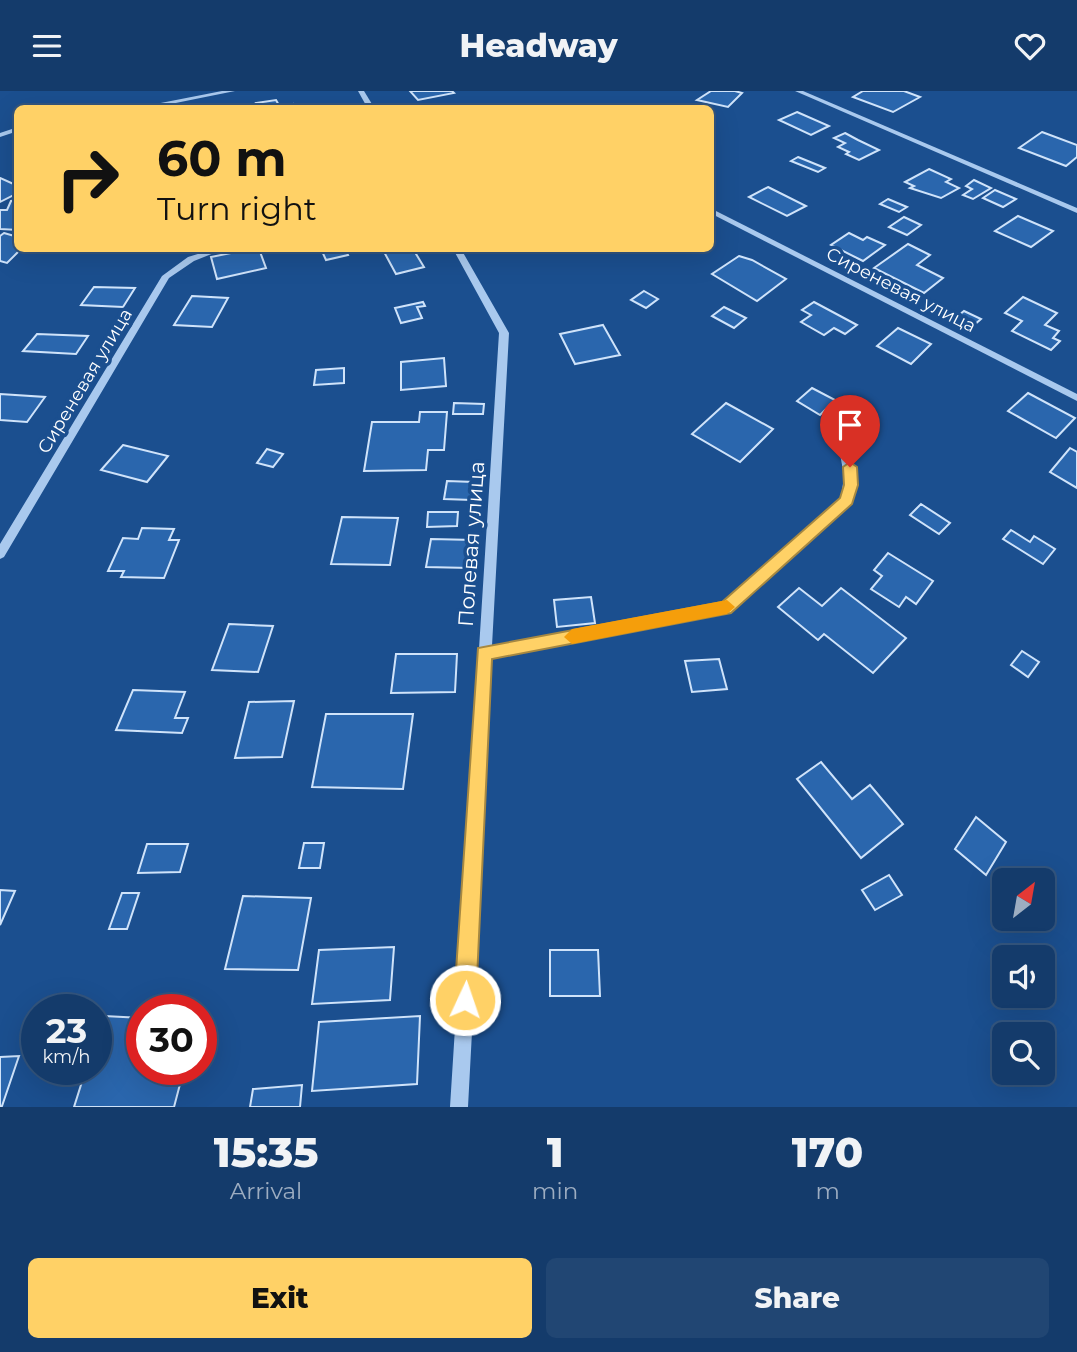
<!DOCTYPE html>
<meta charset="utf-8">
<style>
:root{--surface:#143b6b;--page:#214673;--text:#f1f3f6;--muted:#9dadc1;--line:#33557e;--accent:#ffd166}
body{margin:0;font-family:Montserrat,sans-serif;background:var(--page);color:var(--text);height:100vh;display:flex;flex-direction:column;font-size:26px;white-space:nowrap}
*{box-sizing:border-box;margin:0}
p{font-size:23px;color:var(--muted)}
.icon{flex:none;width:38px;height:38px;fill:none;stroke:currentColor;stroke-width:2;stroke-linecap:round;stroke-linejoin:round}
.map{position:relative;height:1016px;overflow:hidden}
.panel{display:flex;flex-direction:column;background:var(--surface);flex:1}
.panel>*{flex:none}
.banner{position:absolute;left:14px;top:14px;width:700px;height:147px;border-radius:10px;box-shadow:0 7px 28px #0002,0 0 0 2px var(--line);background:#ffd166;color:#111;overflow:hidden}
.needle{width:46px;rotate:31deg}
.tools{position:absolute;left:992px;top:777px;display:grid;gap:14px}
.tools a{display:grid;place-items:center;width:63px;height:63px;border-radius:10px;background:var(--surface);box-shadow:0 7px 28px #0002,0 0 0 2px var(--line);font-size:35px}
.speed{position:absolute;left:21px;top:903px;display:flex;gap:14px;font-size:35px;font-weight:700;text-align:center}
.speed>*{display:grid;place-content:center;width:91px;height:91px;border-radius:50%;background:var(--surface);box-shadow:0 7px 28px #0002,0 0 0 2px var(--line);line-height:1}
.speed small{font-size:18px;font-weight:400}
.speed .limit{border:10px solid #d22;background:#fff;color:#111}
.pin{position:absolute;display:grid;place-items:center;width:60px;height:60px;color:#fff;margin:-72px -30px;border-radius:50% 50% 50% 0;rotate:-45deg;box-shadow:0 0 7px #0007}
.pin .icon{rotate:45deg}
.me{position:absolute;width:77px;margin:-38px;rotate:3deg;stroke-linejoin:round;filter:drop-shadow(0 0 5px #0008)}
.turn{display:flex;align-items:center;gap:24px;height:147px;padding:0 28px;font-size:32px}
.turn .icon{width:91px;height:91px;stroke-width:2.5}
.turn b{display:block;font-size:49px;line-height:60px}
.eta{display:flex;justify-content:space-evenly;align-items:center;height:119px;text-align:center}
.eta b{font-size:42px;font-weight:800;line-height:49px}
.button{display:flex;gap:14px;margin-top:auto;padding:14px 28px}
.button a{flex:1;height:80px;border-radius:10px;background:var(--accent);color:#111;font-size:28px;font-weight:800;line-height:80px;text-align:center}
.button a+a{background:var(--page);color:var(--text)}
header{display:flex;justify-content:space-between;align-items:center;height:91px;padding:0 28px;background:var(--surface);font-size:32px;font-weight:800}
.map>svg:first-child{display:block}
</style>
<header><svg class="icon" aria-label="menu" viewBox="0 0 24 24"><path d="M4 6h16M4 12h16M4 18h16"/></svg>Headway<svg class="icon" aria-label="heart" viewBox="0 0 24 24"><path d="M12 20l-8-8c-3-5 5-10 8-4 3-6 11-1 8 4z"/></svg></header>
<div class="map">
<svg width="1077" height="1016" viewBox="0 0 1077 1016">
<rect width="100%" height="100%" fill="#1b4f8f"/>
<g fill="#2a66ad" stroke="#cfe3fa" stroke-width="2">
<polygon points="410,0 452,0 454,2 418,9"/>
<polygon points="711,0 735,0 742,2 728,16 697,9"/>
<polygon points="863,0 904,0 920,6 893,21 853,6"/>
<polygon points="276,9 280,16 293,13 295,18 259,18 256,12"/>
<polygon points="797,21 829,35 811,44 779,29"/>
<polygon points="1042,41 1077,54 1077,66 1066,75 1019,57"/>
<polygon points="845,42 858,49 879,59 859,69 846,63 849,61 838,56 845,52 834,47"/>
<polygon points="798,66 825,77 818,81 791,70"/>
<polygon points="929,78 951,88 946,91 959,97 941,107 910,97 914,95 905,91"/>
<polygon points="0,87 18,95 18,102 0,111"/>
<polygon points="974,89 991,97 973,108 963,104 972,98 966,95"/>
<polygon points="768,96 806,115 787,125 749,106"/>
<polygon points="995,99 1016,108 1003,116 983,107"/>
<polygon points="888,108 907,116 899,121 880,113"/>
<polygon points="18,109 18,139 0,138 0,119 7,119 11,110"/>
<polygon points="1018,125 1053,140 1031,156 995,140"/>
<polygon points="904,126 921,134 907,144 889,136"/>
<polygon points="4,142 18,146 18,158 21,158 7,172 0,170 0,145"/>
<polygon points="849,142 863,149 867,146 885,154 863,170 831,154"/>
<polygon points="908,153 930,164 917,174 943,187 924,202 874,177"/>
<polygon points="251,158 259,158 266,177 217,188 211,166"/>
<polygon points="321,158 345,158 348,164 326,169"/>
<polygon points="391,158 413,158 424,176 396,183 383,159"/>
<polygon points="739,165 752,169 786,188 757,210 712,183"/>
<polygon points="94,196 135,197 123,216 81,214"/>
<polygon points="644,200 658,208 646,217 631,209"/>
<polygon points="192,205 228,207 212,236 174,234"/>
<polygon points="1023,206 1057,222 1045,234 1059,240 1053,247 1060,250 1051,259 1012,240 1022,230 1005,222"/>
<polygon points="423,211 425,215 417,216 422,227 401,232 395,217"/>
<polygon points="814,211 857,234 845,243 834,237 824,244 801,231 811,224 802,219"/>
<polygon points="724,216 746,227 734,237 712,225"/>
<polygon points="964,220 981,228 966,241 949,232"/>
<polygon points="603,234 620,264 575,273 560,243"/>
<polygon points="898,237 931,253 911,273 877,255"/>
<polygon points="37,243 88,245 76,263 23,260"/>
<polygon points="444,267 446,295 401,299 401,271"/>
<polygon points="344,277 344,292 314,294 316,279"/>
<polygon points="812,297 835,309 820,324 797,310"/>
<polygon points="1028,302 1075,327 1056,347 1008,320"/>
<polygon points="0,303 45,306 27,331 0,329"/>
<polygon points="454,312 484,313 483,323 453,323"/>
<polygon points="726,312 773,338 740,371 692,343"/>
<polygon points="420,321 447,321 444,359 428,359 426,379 364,380 372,331 419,331"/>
<polygon points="123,354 168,365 147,391 101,379"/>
<polygon points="1070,357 1077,361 1077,397 1050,381"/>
<polygon points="267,358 283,363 273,376 257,372"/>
<polygon points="447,390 474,391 472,409 444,408"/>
<polygon points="921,413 950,432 939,443 910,424"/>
<polygon points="428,421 458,421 457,435 427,436"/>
<polygon points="342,426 398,427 390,474 331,473"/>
<polygon points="142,437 174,438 169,449 179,449 164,487 121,486 124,480 108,480 123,447 138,448"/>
<polygon points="1011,439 1030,451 1034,445 1055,458 1043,473 1003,448"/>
<polygon points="431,448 474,449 470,477 426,476"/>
<polygon points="888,462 933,490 916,513 906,506 899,516 871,498 882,485 874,479"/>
<polygon points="799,497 822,515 841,497 906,547 873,582 824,543 818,549 778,516"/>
<polygon points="591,506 595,532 557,536 554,509"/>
<polygon points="229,533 273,535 258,581 212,579"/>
<polygon points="1022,560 1039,571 1028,586 1011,574"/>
<polygon points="396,563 457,563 455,601 391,602"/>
<polygon points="719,568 727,598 692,601 685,570"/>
<polygon points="133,599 185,601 175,627 188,627 182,642 116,639"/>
<polygon points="294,610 282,666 235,667 249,611"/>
<polygon points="326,623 413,623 403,698 312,696"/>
<polygon points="821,671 852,708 870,694 903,733 861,767 797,688"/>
<polygon points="976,726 1006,751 986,784 955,758"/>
<polygon points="304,752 324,752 320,777 299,777"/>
<polygon points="147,753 188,753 180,781 138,782"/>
<polygon points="889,784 902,804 875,819 862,799"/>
<polygon points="0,799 15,800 0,834"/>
<polygon points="122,802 139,802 127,838 109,838"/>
<polygon points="243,805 311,807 298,879 225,878"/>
<polygon points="394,856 390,909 312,913 319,859"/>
<polygon points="550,859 598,859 600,905 550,905"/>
<polygon points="104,925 142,927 142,978 184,978 174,1016 74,1016 86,978 96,978 96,949"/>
<polygon points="420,925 417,993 312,1000 319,931"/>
<polygon points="19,965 2,1015 0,1016 0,966"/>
<polygon points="302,994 300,1016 250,1016 253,998"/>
</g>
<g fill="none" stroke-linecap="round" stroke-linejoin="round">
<g fill="#a9c9ee" fill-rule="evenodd">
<polygon points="222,0 235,0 146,18 130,18"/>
<polygon points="358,0 364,0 375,18 368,18"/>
<polygon points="795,0 803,0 1077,117 1077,122"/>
<polygon points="18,36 18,40 0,46 0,42"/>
<polygon points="710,117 1077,303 1077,310 710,122"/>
<polygon points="214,158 224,158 194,170 169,187 4,466 0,468 0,453 162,185 188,166"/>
<path d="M453,158H461L509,242L492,555L723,512L841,407L844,385L837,346L838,343H846L847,346C853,368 859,390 850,412L730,521L492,566L468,1016H450L499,242Z"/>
</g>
</g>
<polygon fill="#ffd166" stroke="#a68842" stroke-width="2" points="850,371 857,376 858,394 852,413 731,522 492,568 476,909 473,917 465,920 458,917 454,909 478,557 722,511 840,407 844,394 843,376"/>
<polygon fill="#f59e0b" points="727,509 735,516 727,523 572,553 564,546 572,538"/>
<g text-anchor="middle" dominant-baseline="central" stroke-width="7" stroke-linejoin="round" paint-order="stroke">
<g font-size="18" fill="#fff" stroke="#1b4f8f">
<text transform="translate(901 199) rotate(27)">Сиреневая улица</text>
<text transform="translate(85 290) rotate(-59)">Сиреневая улица</text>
</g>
<g font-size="21" fill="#fff" stroke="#1b4f8f">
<text transform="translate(471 453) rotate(-86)">Полевая улица</text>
</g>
</g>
</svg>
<div class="tools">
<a><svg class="needle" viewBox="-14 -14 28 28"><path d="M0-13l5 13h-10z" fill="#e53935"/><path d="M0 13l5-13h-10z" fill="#9dadc1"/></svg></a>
<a><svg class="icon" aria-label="sound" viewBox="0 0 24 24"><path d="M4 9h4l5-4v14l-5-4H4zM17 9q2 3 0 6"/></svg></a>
<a><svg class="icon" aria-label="search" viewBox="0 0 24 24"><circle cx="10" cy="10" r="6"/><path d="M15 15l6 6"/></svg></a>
</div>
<div class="speed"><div>23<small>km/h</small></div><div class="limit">30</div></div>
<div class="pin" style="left:850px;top:376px;background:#d93025"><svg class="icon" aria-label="arrive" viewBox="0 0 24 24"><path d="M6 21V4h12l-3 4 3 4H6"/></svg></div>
<svg class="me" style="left:465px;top:909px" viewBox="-20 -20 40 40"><circle r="17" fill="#ffd166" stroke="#fff" stroke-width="3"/><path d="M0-11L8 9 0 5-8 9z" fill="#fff"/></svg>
<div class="banner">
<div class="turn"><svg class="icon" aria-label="right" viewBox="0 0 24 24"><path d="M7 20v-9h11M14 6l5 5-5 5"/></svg><div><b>60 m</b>Turn right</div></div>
</div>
</div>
<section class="panel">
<div class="eta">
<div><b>15:35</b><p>Arrival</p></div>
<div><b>1</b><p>min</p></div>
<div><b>170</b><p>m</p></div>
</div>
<div class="button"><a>Exit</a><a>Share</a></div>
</section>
